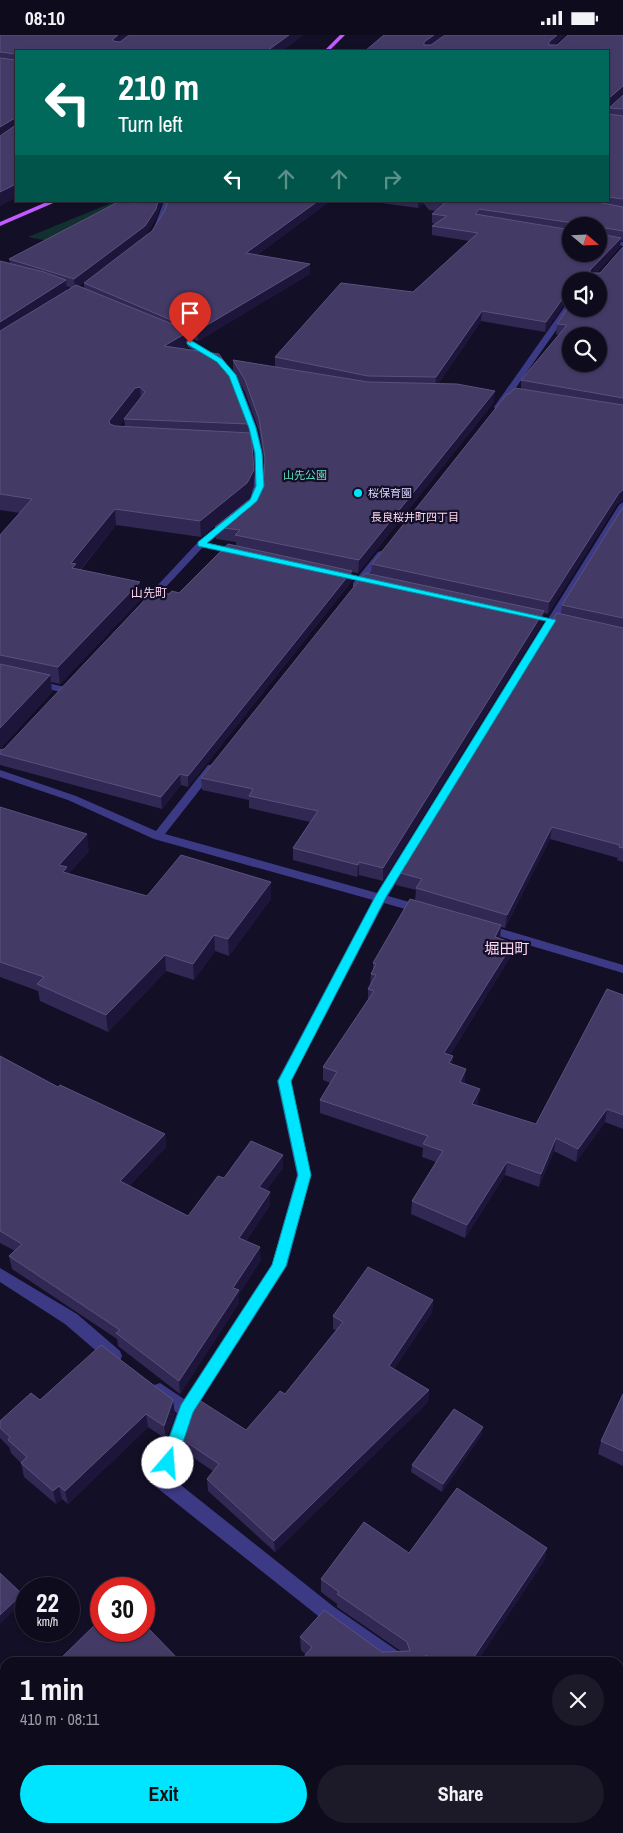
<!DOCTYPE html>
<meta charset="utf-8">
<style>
:root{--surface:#0e0b1c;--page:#1c1929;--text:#f1f3f6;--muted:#9b9ba3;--line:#2e2b3b;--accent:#00e5ff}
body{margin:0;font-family:"Archivo Narrow","Noto Sans JP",sans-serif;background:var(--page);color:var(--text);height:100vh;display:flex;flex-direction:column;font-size:19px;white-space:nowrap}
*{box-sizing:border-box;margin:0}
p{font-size:16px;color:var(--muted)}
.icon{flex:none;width:28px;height:28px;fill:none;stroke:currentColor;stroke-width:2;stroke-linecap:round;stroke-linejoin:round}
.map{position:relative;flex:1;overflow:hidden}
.details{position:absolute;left:0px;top:1622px;width:624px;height:176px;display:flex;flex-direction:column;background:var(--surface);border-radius:15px 15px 0 0;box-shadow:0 1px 4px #0004,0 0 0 1px var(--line)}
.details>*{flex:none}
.hud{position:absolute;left:15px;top:15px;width:594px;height:152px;border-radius:0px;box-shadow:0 1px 4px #0004,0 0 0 1px var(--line);background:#00695c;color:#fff;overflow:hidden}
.needle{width:32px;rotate:109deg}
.fabs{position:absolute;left:562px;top:182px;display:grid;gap:10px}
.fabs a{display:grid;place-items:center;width:45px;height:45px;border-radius:50%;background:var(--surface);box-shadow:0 1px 4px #0004,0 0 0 1px var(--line);font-size:25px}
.speed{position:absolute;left:15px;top:1542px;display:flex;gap:10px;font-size:25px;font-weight:700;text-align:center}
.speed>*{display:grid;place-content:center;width:65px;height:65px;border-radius:50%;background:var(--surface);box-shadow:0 1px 4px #0004,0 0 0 1px var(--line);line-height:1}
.speed small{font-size:12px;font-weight:400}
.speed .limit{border:8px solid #d22;background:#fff;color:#111}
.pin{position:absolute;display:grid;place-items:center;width:42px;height:42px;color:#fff;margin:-51px -21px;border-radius:50% 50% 50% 0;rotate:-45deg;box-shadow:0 0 5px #0007}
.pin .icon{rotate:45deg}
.me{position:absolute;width:55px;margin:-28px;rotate:18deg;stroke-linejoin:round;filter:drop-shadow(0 0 4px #0008)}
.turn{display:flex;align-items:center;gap:18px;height:105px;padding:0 20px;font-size:22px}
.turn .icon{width:65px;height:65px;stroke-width:2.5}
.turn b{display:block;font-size:35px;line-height:42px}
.lanes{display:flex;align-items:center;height:48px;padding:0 20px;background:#0003;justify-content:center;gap:25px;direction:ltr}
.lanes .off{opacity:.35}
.round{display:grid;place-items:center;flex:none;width:52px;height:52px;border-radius:26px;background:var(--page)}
.headline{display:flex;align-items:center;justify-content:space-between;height:85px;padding:0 20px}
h1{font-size:30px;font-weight:700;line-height:38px}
.action{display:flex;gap:10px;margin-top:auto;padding:10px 20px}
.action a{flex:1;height:58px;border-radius:30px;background:var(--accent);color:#111;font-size:20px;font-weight:700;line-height:58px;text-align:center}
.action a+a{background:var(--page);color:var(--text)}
.status{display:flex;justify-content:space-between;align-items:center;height:35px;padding:0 25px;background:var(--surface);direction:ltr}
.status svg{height:14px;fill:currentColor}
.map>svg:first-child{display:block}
</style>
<div class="status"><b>08:10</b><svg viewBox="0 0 49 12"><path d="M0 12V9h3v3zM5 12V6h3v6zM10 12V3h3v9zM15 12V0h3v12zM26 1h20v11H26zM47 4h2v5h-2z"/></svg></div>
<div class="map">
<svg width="623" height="1798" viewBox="0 0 623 1798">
<rect width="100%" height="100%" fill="#130f26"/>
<polygon fill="#12302f" points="116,166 156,166 69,210 28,202"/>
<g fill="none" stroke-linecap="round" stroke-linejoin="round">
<g fill="#3d3a85" fill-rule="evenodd">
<polygon points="164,166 170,166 159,192 154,193"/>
<polygon points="599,203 623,207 623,211 599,207"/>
<polygon points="568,267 571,267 571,274 501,374 495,374 494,372"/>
<polygon points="170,298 176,298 223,325 216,327 170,302"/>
<path d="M229,338L236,340C253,380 272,420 258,464L254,467L250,464C264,420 245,381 228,340Z"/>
<polygon points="623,467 623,477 388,861 427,872 429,875 423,879 384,868 291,1046 311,1140 287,1231 193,1378 172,1443 334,1572 405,1621 407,1628 382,1628 322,1584 156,1452 153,1446 177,1378 154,1360 152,1355 154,1350 160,1348 184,1364 272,1229 297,1140 277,1046 373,865 154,804 68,765 0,742 0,735 76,761 156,796 208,730 216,730 218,732 216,734 165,799 377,858 619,470"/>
<polygon points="228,484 231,485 231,489 208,508 243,516 243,520 203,512 149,570 143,570 143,566 198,507"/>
<polygon points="381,516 384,517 384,521 359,552 353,552 353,548 378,517"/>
<polygon points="35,645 69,653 70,655 65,658 31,650 31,646"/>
<polygon points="485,889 623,930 623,938 481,896 479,893"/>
<polygon points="0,1233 77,1279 120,1316 122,1321 120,1326 114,1328 108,1326 65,1289 0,1247"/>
</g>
<g fill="#c25bff" fill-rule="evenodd">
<polygon points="340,0 345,0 329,16 324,16"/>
<polygon points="49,166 58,166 0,191 0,187"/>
</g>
</g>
<g fill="#312854" fill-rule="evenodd">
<polygon points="0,0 303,0 282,16 16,16 16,162 0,171"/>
<path d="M384,0H444L430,10H431L445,0H565L554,10H557L623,0V58L608,72H610L623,60V206L621,205L620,212L596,238H600L623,212V465L617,469L548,579L544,578L543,587L383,846L359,840L357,842L293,825V813L310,787L249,773V765L202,755L201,743L371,539L372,529L509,359L521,354V345L559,300L556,299L557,289L599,274L571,246V266H566L545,297L481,286L438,349L494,367L358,538L352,537V546L188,752L181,750L162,774L0,730V715L4,714L169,559L179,558L236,511V507L216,504L215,492L255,460L264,441L265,431L259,396L245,357L233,336V325L275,332V322L413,257L469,206L432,200V191L435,189L432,188V179L436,176L429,175L424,169L418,173L367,166H608V16H365ZM571,191H599L571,219Z"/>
<path d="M140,166H162L156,183L146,200L330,166L257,220L310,229V239L198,306L188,302V312L184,314L249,389L254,451L248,464L201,502L116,490L81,535L141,564L60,649L51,647L52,657L0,714V500L20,478L0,475V226L10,228L9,224ZM130,213L84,248V253L78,251ZM66,251L71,253L67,256ZM137,368L124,384L125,392L118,391Z"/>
<polygon points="623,472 623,827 617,825 618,823 550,804 505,893 501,892 500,904 511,921 450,1020 453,1021 452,1029 465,1047 464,1049 478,1067 477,1070 536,1089 623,960 623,1094 605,1087 576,1127 554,1116 539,1152 505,1140 465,1203 411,1179 412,1166 436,1127 422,1122 423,1113 320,1078 320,1065 330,1048 323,1045 323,1032 368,966 368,954 370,950 371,939 373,935 373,928 415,865 416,855 396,850 397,837 561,579 562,570"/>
<polygon points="0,772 89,816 68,839 147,861 271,864 229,921 215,916 194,945 166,936 108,997 40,966 38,956 0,942"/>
<polygon points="0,1021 58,1052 165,1099 166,1112 129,1151 188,1181 224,1143 283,1120 283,1133 266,1155 270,1157 270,1170 246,1206 261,1225 239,1259 239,1268 180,1359 118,1311 117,1304 12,1234 9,1221 15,1216 0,1208"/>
<polygon points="433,1265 432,1277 394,1334 429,1355 428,1367 275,1517 208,1456 207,1444 213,1436 183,1416 182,1404 246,1395 285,1359 336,1295 333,1294 333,1281"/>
<polygon points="623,1359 623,1431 598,1419 601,1406"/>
<polygon points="40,1365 175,1379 166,1404 148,1392 68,1469 62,1464 56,1469 24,1442 21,1428 11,1418 9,1412 0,1403 0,1386"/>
<polygon points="482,1399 442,1457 411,1437 412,1430"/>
<polygon points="547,1513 544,1526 476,1628 299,1628 306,1620 301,1615 300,1602 382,1617 402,1617 337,1572 337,1569 321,1557 321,1544 409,1518"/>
<polygon points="623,1718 623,1774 621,1773 620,1783 623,1798 386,1798 379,1794 619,1794"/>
<polygon points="177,1794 358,1794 355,1798 181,1798"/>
</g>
<g fill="#1d163a">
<polygon points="118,0 132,0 114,15 113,4"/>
<polygon points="289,0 303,0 282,16 267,16"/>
<polygon points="434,0 444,0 424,14 424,7"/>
<polygon points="557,0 565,0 549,15 549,7"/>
<polygon points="623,51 623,58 608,72 608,64"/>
<polygon points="15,83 16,95 0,105 0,92"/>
<polygon points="16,149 16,162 0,171 0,157"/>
<polygon points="158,166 162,166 156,183 146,201 75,254 74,244"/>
<polygon points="318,166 330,166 246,228 246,218"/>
<polygon points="418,166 424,166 424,169 418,173"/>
<polygon points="621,203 620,212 589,245 590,235"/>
<polygon points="310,229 310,239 198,306 197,296"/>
<polygon points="66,245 67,259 0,303 0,287"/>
<polygon points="568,256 566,266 545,297 546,287"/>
<polygon points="482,276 481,286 435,353 436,342"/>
<polygon points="188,297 188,312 164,326 164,311"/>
<polygon points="140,352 141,367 137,368 111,402 109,386 135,353"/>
<polygon points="495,356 494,367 358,538 359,525"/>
<polygon points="254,435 254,451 248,464 201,502 200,486"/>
<polygon points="623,455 623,465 617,469 548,579 549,567 619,458"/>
<polygon points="115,474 116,490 77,539 74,550 71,528"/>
<polygon points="352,536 352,546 188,752 188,741"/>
<polygon points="140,547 141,564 60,649 58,632"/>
<polygon points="544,576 543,587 383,846 383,833"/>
<polygon points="50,640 52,657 0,714 0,693"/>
<polygon points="180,739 181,750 162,774 161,762"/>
<polygon points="552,792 550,804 505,893 507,880"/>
<polygon points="87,799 89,816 64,843 59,830"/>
<polygon points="359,827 359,840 357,842 358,830"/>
<polygon points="271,847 271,864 229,921 228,904"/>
<polygon points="501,890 500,903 495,902"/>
<polygon points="214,900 215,916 194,945 193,929"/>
<polygon points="513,908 511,921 443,1031 444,1018"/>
<polygon points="165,920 166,936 108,997 106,980"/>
<polygon points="453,1021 451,1034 449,1028"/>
<polygon points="466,1034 465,1047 459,1060 460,1047"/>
<polygon points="480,1054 478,1067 471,1082 472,1069"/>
<polygon points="607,1074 605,1087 576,1127 578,1114"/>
<polygon points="165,1099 166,1112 121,1159 120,1146"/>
<polygon points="556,1103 554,1116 539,1152 541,1139"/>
<polygon points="283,1120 283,1133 259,1165 259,1152"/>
<polygon points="507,1127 505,1140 465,1203 467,1190"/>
<polygon points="270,1157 270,1170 239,1216 239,1203"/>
<polygon points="260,1212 261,1225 239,1259 239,1268 180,1359 179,1346 233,1253"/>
<polygon points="433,1265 432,1277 388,1343 389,1331"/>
<polygon points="429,1355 428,1367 275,1517 274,1506"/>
<polygon points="173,1365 175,1379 166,1404 164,1391"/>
<polygon points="146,1379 148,1392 68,1469 65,1456"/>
<polygon points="483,1392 482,1399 442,1457 443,1449"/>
<polygon points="59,1451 62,1464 56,1469 53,1456"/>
<polygon points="547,1513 544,1526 476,1628 470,1628"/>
<polygon points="22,1559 24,1566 0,1589 0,1580"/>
<polygon points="426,1620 425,1628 420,1628"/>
<polygon points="85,1794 95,1794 91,1798 81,1798"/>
<polygon points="350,1794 358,1794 355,1798 347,1798"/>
</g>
<g fill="#433a66" stroke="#5a527e" fill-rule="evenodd">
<polygon points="0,0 118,0 113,4 113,6 120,7 129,0 289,0 267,16 16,16 16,149 0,157 0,101 16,90 15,83 0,92 0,23 15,25 16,19 0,17"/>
<polygon points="384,0 434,0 424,7 424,10 431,10 445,0 557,0 549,7 549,10 557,10 568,0 623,0 623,51 608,64 608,72 610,72 623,60 623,74 609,73 608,77 608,16 365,16"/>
<polygon points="608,79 623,81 623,164 608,162"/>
<polygon points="120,166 126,166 136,168 140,166 158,166 156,174 145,191 74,244 9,224"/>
<polygon points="168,166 318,166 246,218 310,229 197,296 84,248 152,196 165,175"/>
<path d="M432,166H592L623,172V196L599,192L600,199L621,203L590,235V238H600L623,212V363L521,345L567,290L557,289L571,268V274H599V246H571V256H568L546,287L482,276L436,342L368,341L275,322L341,248L413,257L478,198L432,191L447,181L432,179L445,168ZM479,174L573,188V191H599V219H571V195L475,179ZM571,301H599V329H571Z"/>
<polygon points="0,226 44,237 66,245 0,287"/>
<polygon points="76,250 177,291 188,297 164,311 219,319 232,338 249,389 124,384 145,357 140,352 135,353 109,386 110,389 115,391 251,398 254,435 247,448 200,486 115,474 71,528 76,529 72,533 140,547 58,632 0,620 0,500 32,464 0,459 0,296"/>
<polygon points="233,325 368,347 457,349 495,356 359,525 235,500 240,495 215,492 255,460 264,441 265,423 259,384 245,345"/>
<polygon points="515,353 623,370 623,455 619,458 549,567 372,529 507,359 509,359"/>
<polygon points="623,472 623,583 562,570"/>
<polygon points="228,509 352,536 188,741 180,739 161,762 0,719 0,715 4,714 153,556 169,559 172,556 179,558"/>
<polygon points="365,538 544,576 383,833 359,827 358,830 293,813 318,776 249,761 253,754 201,743"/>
<polygon points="557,578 623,593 623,813 619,812 620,810 552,792 507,880 416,853 422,844 397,837"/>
<polygon points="0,629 50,640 0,693"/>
<polygon points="0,772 87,799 59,830 67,832 63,837 147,861 181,820 271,847 228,904 214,900 193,929 165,920 106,980 37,949 44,942 0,927"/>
<polygon points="410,864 501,890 495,902 513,908 444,1018 453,1021 449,1028 466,1034 460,1047 480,1054 472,1069 536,1089 607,954 623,960 623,1080 607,1074 578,1114 556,1103 541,1139 507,1127 467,1190 412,1166 443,1116 423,1109 428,1101 320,1065 337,1037 323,1032 374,956 368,954 376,940 371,939 376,929 373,928"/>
<polygon points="0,1021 58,1052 60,1050 165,1099 120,1146 188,1181 218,1141 224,1143 251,1106 283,1120 259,1152 270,1157 239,1203 260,1212 233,1253 239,1255 179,1346 116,1298 120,1295 9,1221 22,1209 0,1196"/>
<polygon points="368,1232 433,1265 389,1331 429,1355 274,1506 207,1444 219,1429 182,1404 196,1363 246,1395 280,1356 285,1359 343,1287 333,1281"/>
<polygon points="101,1310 173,1365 164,1391 146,1379 65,1456 59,1451 53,1456 21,1428 27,1422 8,1405 10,1402 0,1393 0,1386 31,1358 40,1365"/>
<polygon points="623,1359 623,1416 601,1406"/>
<polygon points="454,1374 483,1392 443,1449 412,1430"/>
<polygon points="457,1453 547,1513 470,1628 437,1628 426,1620 420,1628 299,1628 312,1612 300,1602 324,1575 382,1617 410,1616 407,1607 337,1559 339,1557 321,1544 364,1487 409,1518"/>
<polygon points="0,1538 22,1559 0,1580"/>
<polygon points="101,1584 101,1596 144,1596 144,1589 182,1628 56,1628"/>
<polygon points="0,1633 5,1638 5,1794 85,1794 81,1798 0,1798"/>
<polygon points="623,1718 623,1761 621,1760 620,1783 623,1784 623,1798 404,1798 397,1794 619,1794 619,1726"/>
<polygon points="188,1794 350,1794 347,1798 192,1798"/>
</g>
<polygon fill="#00e5ff" stroke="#0095a6" points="187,306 192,306 222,324 236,340 256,393 262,418 264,451 257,466 207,508 556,585 386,862 291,1046 311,1140 286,1231 193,1377 176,1428 174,1433 168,1435 163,1433 160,1428 181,1370 272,1230 298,1140 278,1046 375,862 546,586 198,511 198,507 250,465 256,451 255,418 249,393 229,341 217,327 187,309"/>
<circle fill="#00e5ff" stroke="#130f26" stroke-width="2" cx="358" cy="458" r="5"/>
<g text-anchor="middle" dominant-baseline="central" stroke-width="4.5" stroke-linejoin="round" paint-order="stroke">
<g font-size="11" fill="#5fe0c0" stroke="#130f26">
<text x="305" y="440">山先公園</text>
</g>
<g font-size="11" fill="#d9d4ff" stroke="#130f26" text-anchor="start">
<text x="368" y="458">桜保育園</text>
</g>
<g font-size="11" fill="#ffd6f0" stroke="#130f26">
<text x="415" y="482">長良桜井町四丁目</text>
</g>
<g font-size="12" fill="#ffd6f0" stroke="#130f26">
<text x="149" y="558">山先町</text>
</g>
<g font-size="15" fill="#ffd6f0" stroke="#130f26">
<text x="507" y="913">堀田町</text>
</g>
</g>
</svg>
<div class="fabs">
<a><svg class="needle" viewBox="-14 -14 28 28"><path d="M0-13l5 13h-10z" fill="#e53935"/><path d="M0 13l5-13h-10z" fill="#9b9ba3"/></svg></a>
<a><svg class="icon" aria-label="sound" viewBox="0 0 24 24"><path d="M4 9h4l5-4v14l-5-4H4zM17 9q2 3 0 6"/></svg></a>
<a><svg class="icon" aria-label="search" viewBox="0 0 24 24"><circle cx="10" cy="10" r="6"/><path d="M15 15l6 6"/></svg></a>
</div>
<div class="speed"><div>22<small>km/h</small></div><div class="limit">30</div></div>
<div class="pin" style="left:190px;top:308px;background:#d93025"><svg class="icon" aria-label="arrive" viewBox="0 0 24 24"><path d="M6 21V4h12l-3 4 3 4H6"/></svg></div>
<svg class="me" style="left:168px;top:1428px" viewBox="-20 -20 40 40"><circle r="19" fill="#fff"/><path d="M0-13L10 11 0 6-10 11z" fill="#00e5ff"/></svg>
<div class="hud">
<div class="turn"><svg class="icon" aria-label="left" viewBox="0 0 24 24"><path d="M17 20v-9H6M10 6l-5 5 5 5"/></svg><div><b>210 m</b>Turn left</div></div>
<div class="lanes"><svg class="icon" aria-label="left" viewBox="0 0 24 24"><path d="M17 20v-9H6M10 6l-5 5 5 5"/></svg><svg class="icon off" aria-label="ahead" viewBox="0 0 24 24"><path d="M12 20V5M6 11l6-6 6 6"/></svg><svg class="icon off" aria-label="ahead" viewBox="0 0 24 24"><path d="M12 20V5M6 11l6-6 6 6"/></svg><svg class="icon off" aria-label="right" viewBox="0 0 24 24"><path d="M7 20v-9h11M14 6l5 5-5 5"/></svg></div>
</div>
<section class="details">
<div class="headline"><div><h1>1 min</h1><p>410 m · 08:11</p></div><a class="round"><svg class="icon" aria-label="close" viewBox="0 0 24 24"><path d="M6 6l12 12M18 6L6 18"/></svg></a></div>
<div class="action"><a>Exit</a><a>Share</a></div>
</section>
</div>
